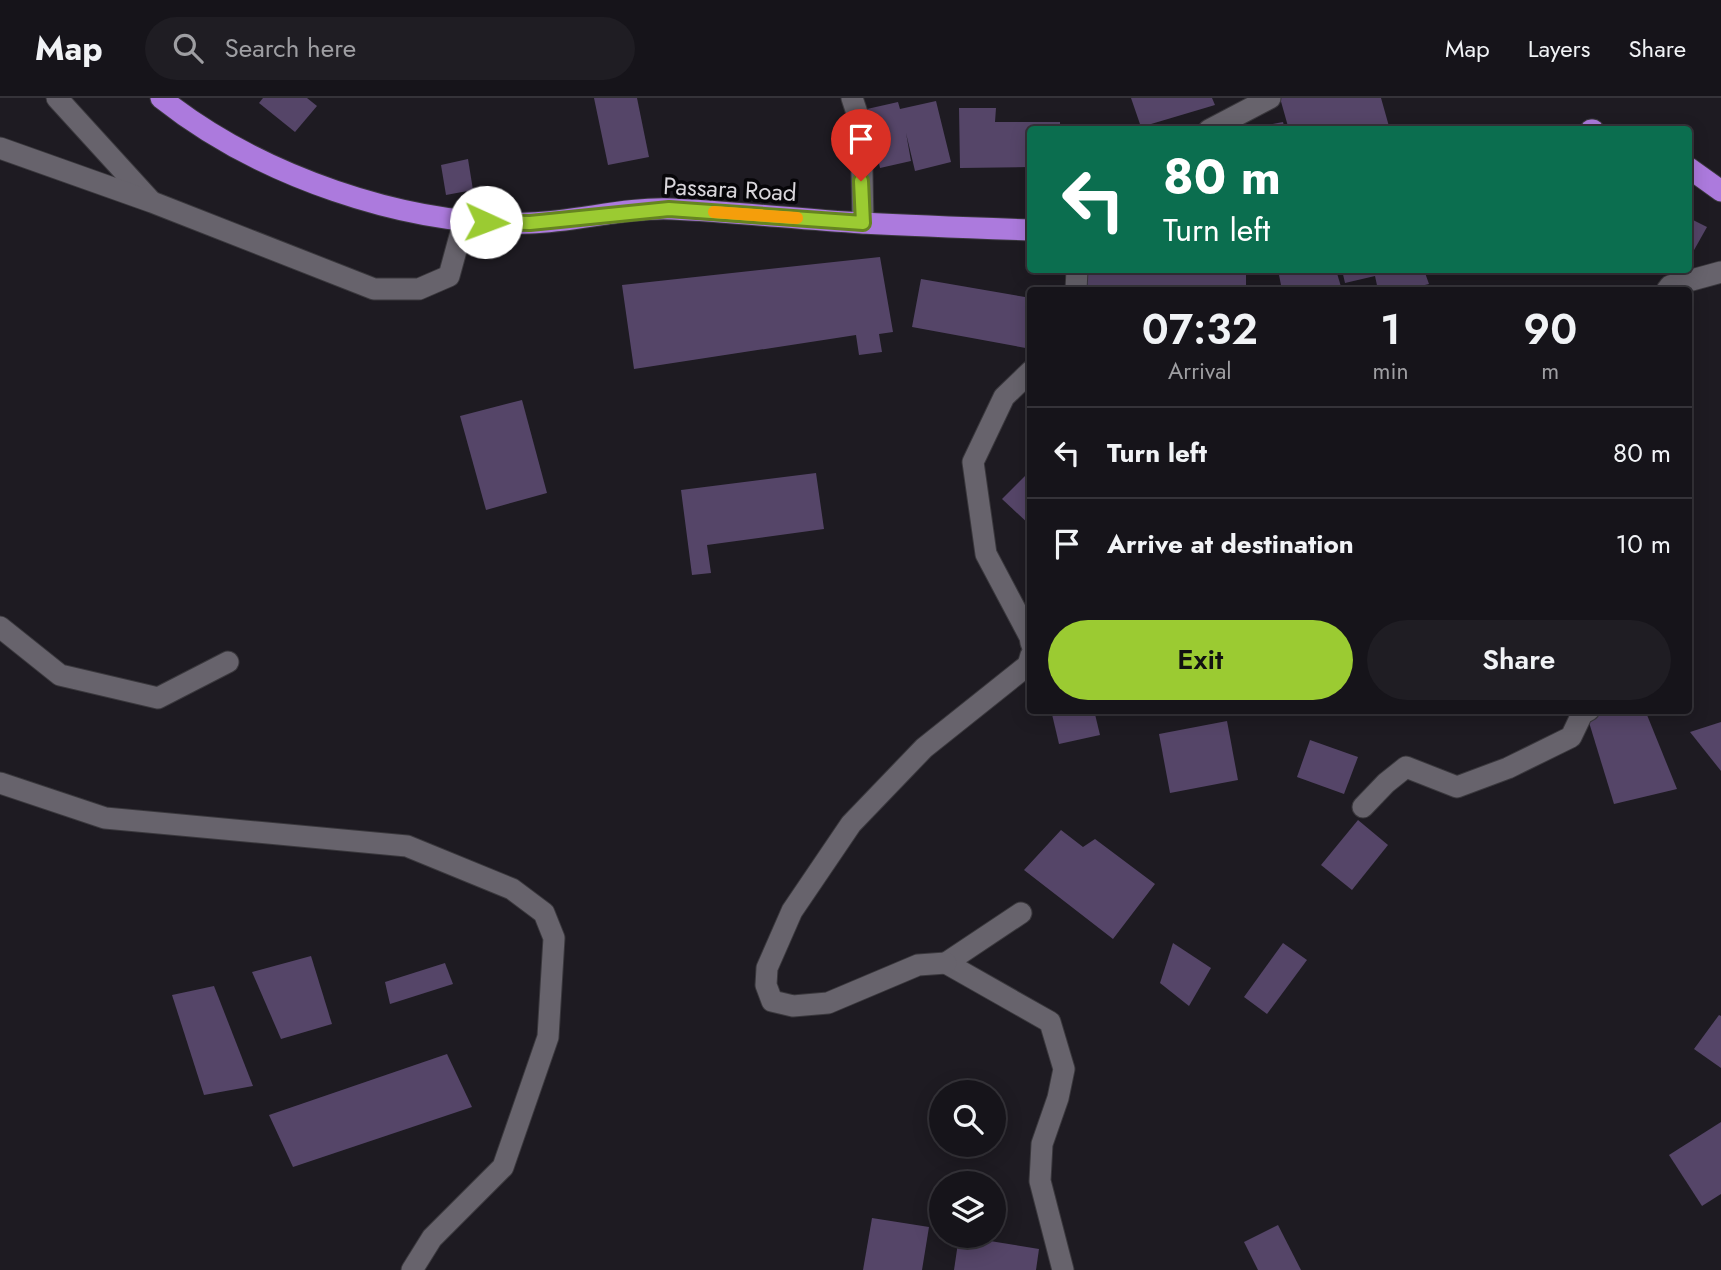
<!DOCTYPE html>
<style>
:root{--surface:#16141a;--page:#1f1d23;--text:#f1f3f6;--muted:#9e9ea2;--line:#353339;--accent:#9bcb32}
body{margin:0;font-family:Jost,sans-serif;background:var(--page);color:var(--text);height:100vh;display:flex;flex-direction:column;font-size:26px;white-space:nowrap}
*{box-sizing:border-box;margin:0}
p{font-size:23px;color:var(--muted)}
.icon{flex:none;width:38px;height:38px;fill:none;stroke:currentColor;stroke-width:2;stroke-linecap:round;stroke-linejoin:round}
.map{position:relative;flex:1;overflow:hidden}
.sheet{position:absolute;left:1027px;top:189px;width:665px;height:427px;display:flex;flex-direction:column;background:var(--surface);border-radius:7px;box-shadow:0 4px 18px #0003,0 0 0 2px var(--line)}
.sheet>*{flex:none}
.hud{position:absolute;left:1027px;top:28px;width:665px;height:147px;border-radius:7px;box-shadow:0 4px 18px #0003,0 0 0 2px var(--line);background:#0b6e4f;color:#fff;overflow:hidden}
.buttons{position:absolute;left:929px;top:982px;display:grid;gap:14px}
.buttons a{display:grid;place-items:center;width:77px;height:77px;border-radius:50%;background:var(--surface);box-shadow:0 4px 18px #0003,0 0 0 2px var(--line);font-size:35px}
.pin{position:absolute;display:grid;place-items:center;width:60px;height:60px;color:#fff;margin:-72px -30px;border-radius:50% 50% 50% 0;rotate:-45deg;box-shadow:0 0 7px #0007}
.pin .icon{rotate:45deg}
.me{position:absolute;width:77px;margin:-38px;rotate:92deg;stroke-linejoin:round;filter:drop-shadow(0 0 5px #0008)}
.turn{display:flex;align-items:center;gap:24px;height:147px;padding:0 21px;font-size:32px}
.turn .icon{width:91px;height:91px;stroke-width:2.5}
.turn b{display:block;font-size:49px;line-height:60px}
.eta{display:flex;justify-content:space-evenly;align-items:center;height:119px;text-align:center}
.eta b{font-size:42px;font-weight:600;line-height:49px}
.cta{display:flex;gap:14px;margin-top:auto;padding:14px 21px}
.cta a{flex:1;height:80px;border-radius:42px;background:var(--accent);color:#111;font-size:28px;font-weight:600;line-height:80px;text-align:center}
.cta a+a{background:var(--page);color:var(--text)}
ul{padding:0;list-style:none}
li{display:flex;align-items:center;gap:21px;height:91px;padding:0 21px;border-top:2px solid var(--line)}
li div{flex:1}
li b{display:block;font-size:26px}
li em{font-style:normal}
header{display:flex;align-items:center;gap:42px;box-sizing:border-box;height:98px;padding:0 35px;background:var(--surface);border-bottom:2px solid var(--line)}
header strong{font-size:33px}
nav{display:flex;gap:38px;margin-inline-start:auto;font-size:24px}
.search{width:490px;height:63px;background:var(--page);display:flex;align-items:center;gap:18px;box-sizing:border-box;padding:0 24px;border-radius:38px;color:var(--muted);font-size:26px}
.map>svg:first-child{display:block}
</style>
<header>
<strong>Map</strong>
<div class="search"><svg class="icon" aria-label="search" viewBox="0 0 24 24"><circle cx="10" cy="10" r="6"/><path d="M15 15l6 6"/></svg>Search here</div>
<nav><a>Map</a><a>Layers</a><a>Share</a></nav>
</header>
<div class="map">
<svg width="1721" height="1172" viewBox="0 0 1721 1172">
<rect width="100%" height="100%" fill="#1e1b22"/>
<g fill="#554568">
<polygon points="263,0 307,0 317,8 295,34 259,5"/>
<polygon points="594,0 637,0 649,59 608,67"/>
<polygon points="1131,0 1212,0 1215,7 1141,29"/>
<polygon points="1280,0 1381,0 1390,32 1289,32"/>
<polygon points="936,3 951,64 915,73 906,35 911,63 880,70 867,11 898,4 900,11"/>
<polygon points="959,10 996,10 995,24 1060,24 1060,32 1031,32 1031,69 960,70"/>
<polygon points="1283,24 1285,32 1251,32 1251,30"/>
<polygon points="468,61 473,92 446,97 441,67"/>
<polygon points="1689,120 1707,129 1689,161"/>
<polygon points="880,159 893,234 879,236 882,254 859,257 856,237 634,271 622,187"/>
<polygon points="1082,172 1246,172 1246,192 1081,192"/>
<polygon points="1278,172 1336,172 1342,192 1282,192"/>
<polygon points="1342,172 1424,172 1429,186 1404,192 1378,192 1375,178 1345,185"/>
<polygon points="921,181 1031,200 1031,251 912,229"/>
<polygon points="522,302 547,395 486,412 460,318"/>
<polygon points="1031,372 1031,428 1002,401"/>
<polygon points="816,375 824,431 707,447 711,475 692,477 681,392"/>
<polygon points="1051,612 1094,612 1100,637 1059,646"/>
<polygon points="1612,612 1645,612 1677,691 1614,706 1588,621"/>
<polygon points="1227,623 1238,682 1170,695 1159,636"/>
<polygon points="1721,624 1721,673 1690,634"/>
<polygon points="1310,642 1358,659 1344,696 1297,679"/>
<polygon points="1358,722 1388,747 1352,792 1321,767"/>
<polygon points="1061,732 1083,749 1095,741 1155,786 1113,841 1024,772"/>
<polygon points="1173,845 1211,870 1189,908 1160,885"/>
<polygon points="1283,845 1307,862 1267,916 1244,899"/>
<polygon points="311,858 332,926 281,941 252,874"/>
<polygon points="445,865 453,886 390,906 385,884"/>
<polygon points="214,888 253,988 204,997 172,897"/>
<polygon points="1719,917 1721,918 1721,970 1694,951"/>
<polygon points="447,956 472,1009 293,1069 269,1017"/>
<polygon points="1721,1024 1721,1096 1702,1108 1669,1057"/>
<polygon points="872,1120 929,1129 922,1172 863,1172"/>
<polygon points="1278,1127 1301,1172 1258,1172 1244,1144"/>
<polygon points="959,1138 1039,1151 1036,1172 954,1172"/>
</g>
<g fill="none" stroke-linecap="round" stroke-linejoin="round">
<g stroke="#3a383d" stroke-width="23">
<g id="minor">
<polyline points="57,0 150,102"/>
<polyline points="852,0 861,27 863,125"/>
<polyline points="1209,32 1270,0"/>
<polyline points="0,50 152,104 374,191 419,191 449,178 464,123"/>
<polyline points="1076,192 1077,172"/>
<polyline points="1667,192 1670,188 1721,174"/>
<polyline points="1031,273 1004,299 973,364 986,456 1030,539 1031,545"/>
<polyline points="0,529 60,577 158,600 228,564"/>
<polyline points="0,685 105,720 407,748 512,791 544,815 554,840 548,939 503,1069 432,1140 412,1172"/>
<polyline points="1363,709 1386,685 1406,669 1457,689 1508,670 1571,639 1582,616 1589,612"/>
<polyline points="1021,815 946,865 1050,924 1064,971 1058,1000 1042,1046 1040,1083 1063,1172"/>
<polyline points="946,865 918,867 828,905 793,908 772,903 766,887 767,870 792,813 851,726 924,650 1028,567 1031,557"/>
</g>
</g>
<g stroke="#3a383d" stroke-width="23">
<g id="highway">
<path d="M161,0C258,77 405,129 530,125C577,124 624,109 672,111C735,114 798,121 862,125C918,128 974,130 1031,132"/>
<polyline points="1591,32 1593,32"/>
<polyline points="1689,70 1721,93"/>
</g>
</g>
<use href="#minor" stroke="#67636c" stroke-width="21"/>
<use href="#highway" stroke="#ac7add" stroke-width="21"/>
</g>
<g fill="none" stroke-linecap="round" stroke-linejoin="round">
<g stroke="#658420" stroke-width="18">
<polyline id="route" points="486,124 530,125 669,111 863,125 861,83"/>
</g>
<use href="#route" stroke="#9bcb32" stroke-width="12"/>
<polyline stroke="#f59e0b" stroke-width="12" points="714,114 797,120"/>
</g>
<g text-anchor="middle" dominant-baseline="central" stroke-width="7" stroke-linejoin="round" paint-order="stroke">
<g font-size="24" fill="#d9d6db" stroke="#070609">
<text transform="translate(730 91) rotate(3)">Passara Road</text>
</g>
</g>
</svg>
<div class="buttons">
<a><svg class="icon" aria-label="search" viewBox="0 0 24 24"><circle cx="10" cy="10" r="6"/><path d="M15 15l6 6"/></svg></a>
<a><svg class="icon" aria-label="layers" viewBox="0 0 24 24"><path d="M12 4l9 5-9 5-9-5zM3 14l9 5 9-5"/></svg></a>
</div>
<div class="pin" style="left:861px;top:83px;background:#d93025"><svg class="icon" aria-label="arrive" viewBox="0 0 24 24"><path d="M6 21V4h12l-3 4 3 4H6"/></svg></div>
<svg class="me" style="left:486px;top:124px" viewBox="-20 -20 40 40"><circle r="19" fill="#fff"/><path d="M0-13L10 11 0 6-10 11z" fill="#9bcb32"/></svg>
<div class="hud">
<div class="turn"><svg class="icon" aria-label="left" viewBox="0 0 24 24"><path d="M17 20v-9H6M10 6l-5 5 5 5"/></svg><div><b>80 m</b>Turn left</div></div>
</div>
<section class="sheet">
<div class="eta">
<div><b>07:32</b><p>Arrival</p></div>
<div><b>1</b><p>min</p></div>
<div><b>90</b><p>m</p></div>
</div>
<ul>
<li><svg class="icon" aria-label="left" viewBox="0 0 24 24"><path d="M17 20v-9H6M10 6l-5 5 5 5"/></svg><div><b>Turn left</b></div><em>80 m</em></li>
<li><svg class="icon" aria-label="arrive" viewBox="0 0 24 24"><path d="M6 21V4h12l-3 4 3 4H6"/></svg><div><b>Arrive at destination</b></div><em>10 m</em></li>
</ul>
<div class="cta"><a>Exit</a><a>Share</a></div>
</section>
</div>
